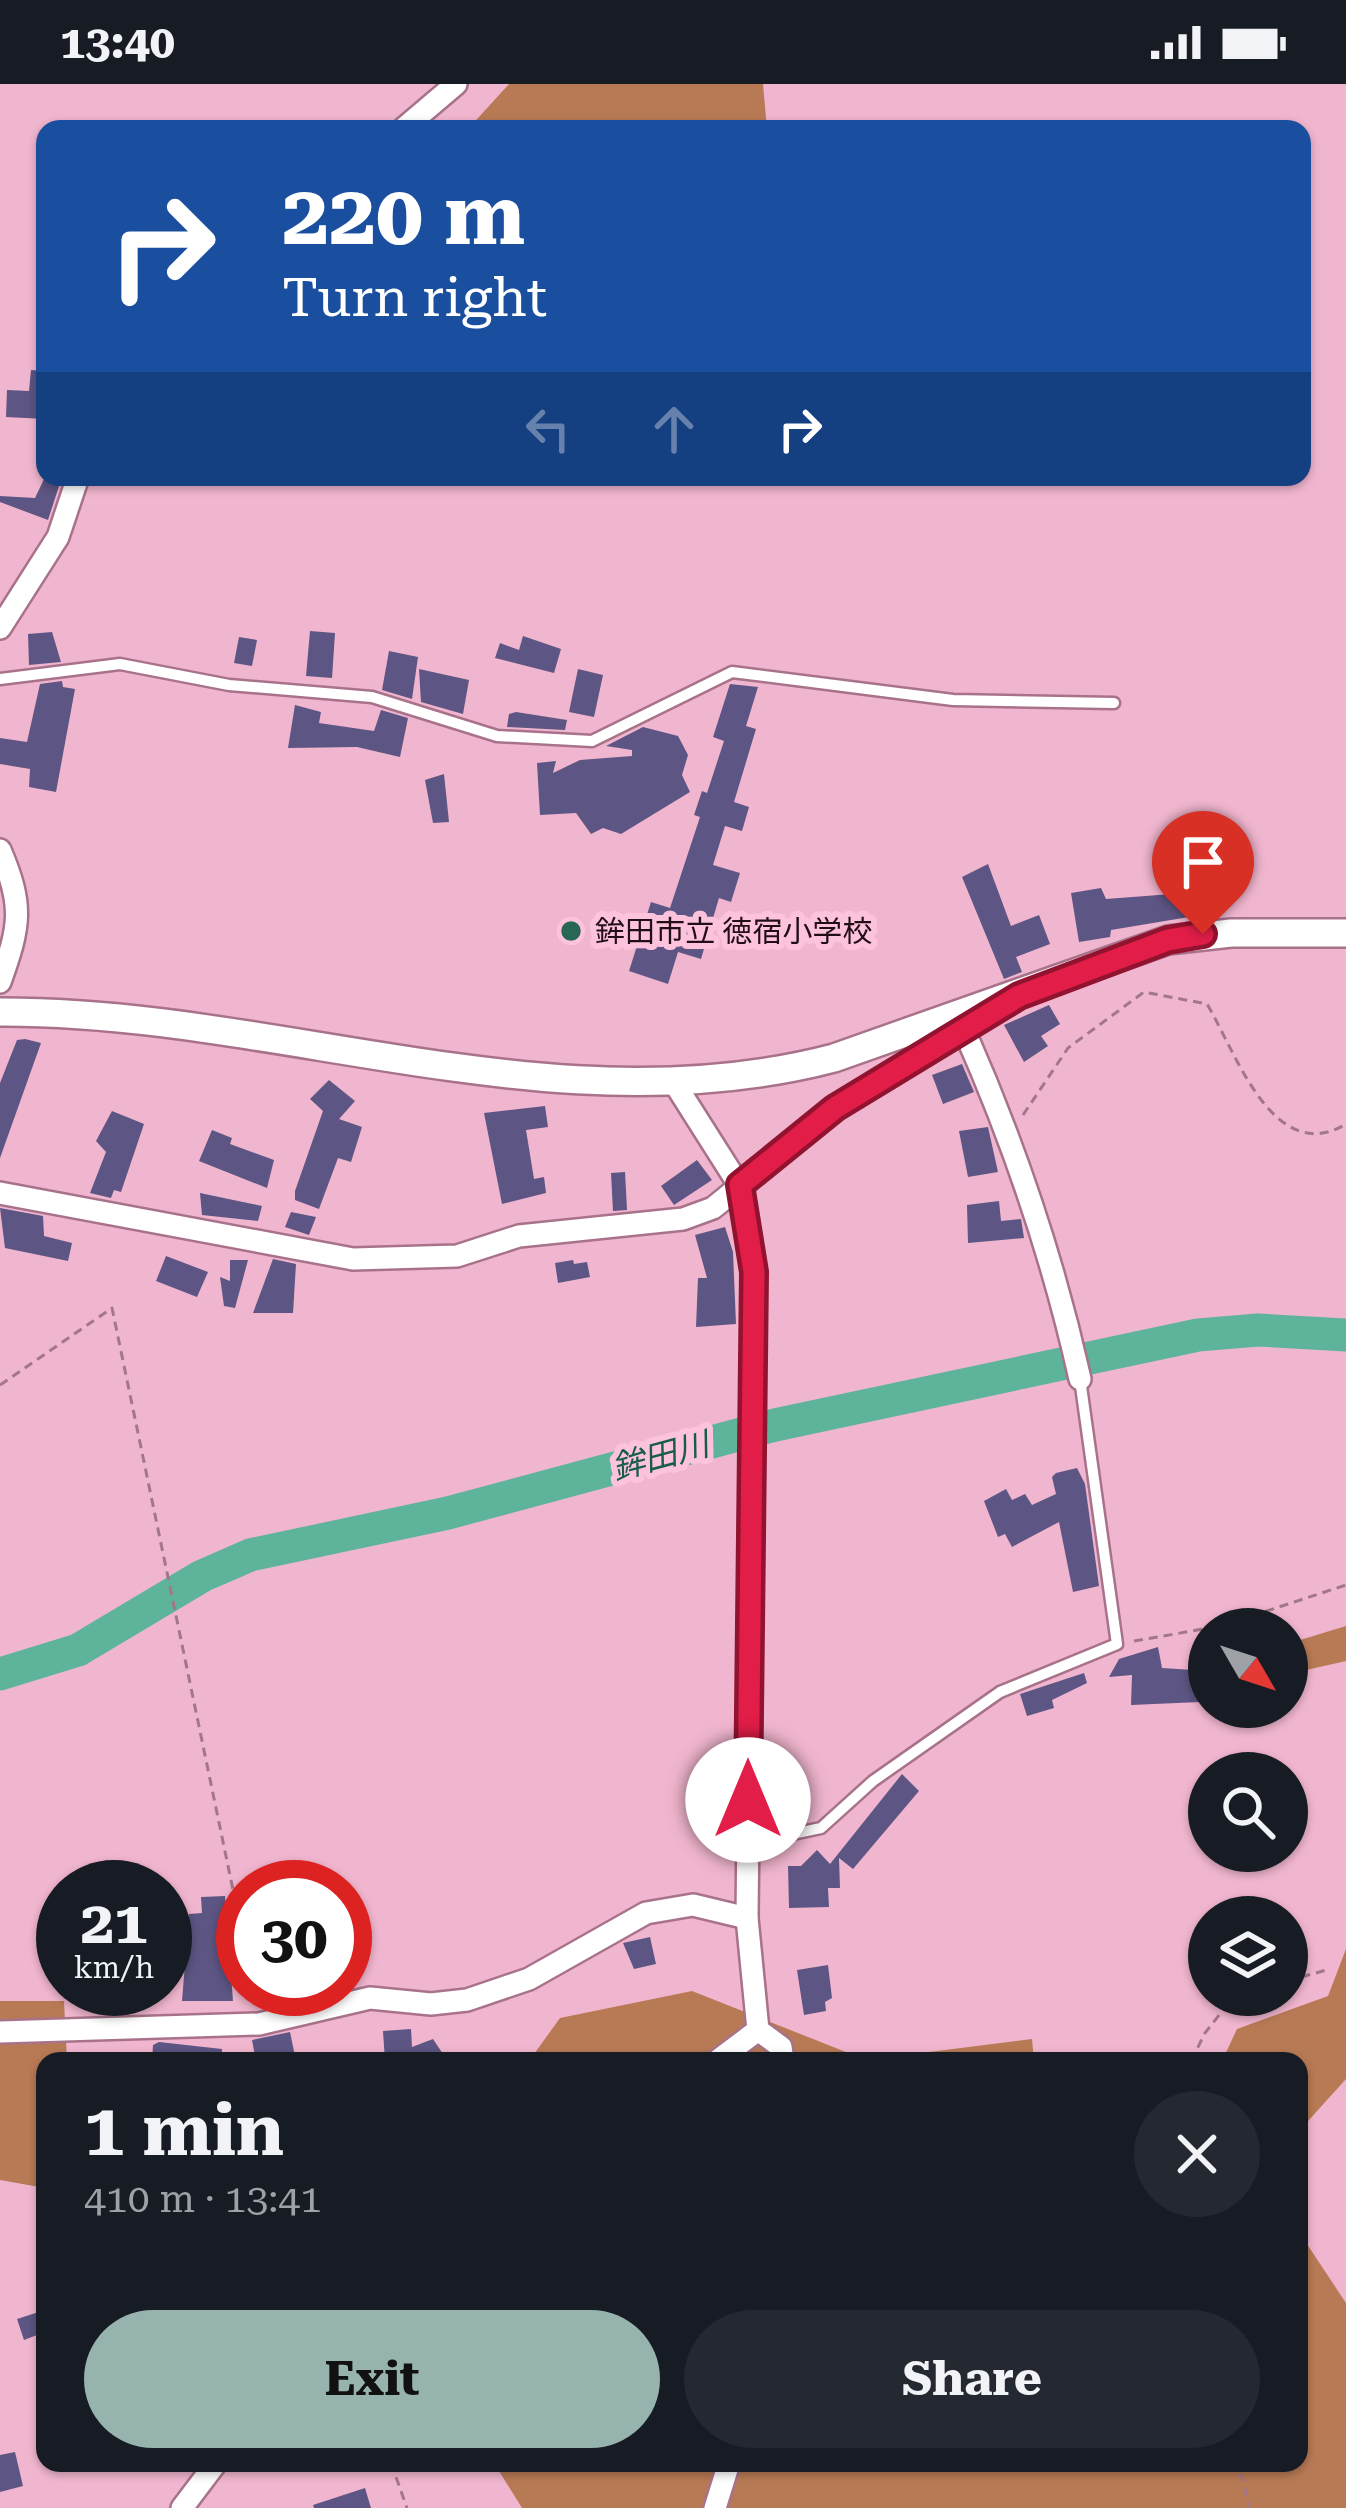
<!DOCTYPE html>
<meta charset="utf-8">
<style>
:root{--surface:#171b24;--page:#242831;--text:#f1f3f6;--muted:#9ea1a6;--accent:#96b4ad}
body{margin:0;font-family:"Roboto Serif","Noto Sans JP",serif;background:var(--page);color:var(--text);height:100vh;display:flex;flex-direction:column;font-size:45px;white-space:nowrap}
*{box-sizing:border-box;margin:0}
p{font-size:39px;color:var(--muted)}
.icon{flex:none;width:66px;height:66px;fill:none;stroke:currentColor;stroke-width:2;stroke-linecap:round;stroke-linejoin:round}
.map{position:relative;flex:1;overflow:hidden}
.sheet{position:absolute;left:36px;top:1968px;width:1272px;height:420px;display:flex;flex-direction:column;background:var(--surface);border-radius:24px;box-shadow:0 3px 9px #0004}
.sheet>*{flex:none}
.hud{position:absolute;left:36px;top:36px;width:1275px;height:366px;border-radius:24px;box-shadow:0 3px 9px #0004;background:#1a4fa0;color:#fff;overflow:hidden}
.needle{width:78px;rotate:129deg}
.controls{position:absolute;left:1188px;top:1524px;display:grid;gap:24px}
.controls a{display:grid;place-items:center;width:120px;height:120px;border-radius:50%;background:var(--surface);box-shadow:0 3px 9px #0004;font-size:60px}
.speed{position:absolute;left:36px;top:1776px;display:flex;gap:24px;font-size:60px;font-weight:700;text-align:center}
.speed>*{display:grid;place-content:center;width:156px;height:156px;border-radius:50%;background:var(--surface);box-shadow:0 3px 9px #0004;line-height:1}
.speed small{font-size:30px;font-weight:400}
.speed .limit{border:18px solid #d22;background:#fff;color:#111}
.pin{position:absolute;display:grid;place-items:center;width:102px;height:102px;color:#fff;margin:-123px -51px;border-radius:50% 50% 50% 0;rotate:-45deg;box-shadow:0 0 12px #0007}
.pin .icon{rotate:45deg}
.me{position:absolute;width:132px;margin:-66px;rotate:0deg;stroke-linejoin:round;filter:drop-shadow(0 0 9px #0008)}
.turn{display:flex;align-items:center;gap:42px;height:252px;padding:0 48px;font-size:54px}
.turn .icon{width:156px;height:156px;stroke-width:2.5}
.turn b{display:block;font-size:84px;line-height:102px}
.lanes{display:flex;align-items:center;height:114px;padding:0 48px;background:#0003;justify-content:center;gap:60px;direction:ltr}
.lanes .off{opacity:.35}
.round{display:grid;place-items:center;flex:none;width:126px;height:126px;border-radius:63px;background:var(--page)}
.overview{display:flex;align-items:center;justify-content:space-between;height:204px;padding:0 48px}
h1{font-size:72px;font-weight:700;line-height:90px}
.cta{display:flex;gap:24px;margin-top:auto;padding:24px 48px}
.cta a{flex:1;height:138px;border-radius:72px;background:var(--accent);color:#111;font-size:48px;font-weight:700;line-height:138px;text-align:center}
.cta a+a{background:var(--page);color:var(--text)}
.status{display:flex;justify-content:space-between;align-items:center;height:84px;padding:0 60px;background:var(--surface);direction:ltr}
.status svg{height:33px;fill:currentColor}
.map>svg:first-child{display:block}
</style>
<div class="status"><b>13:40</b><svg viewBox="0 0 49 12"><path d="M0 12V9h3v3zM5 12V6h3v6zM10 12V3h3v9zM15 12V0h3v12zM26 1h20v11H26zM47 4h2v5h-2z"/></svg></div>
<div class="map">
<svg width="1346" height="2424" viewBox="0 0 1346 2424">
<rect width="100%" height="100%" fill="#f1b6cf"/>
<g fill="#b87a55">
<polygon points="509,0 763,0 767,45 468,45"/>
<polygon points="1346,1542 1346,1577 1293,1589 1287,1560"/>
<polygon points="1346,1865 1346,1995 1299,2047 1299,1977 1222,1977 1237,1945 1328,1912"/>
<polygon points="692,1907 866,1976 1032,1955 1034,1977 529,1977 560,1934"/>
<polygon points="0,1917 64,1917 67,1977 45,1977 45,2104 0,2096"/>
<polygon points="1299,2148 1346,2219 1346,2424 522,2424 494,2379 1145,2379 1150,2383 1299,2379"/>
</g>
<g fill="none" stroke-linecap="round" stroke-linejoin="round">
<polyline stroke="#5db49a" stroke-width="33" points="0,1590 78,1566 202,1492 250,1471 448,1429 775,1341 1198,1251 1258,1246 1346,1251"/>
</g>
<g fill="#5d5583">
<polygon points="31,286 45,287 45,335 6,333 7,306 29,307"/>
<polygon points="45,393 62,393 48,436 0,418 0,412 35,414"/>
<polygon points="310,547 335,549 332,594 306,592"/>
<polygon points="52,548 61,578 29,581 28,550"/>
<polygon points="523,552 561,565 554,589 495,574 500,559 519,566"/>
<polygon points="239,553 257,556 252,582 234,579"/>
<polygon points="389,567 418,573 412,615 382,606"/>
<polygon points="419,585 469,596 463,630 421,618"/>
<polygon points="578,585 603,591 594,633 569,628"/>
<polygon points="62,597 63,603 75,605 56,708 29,703 30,685 0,680 0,654 27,658 40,600"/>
<polygon points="730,600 758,603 746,642 756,645 734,718 749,723 742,747 725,742 713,781 740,789 731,818 719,814 701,875 678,868 668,900 629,887 651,818 670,824 700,733 694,731 702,707 707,709 724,657 713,653"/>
<polygon points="295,621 321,628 319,639 374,647 381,626 408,634 400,673 357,663 288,664"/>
<polygon points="516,628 567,636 565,646 507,643 509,630"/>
<polygon points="643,643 678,652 688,671 682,691 690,708 621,750 603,744 591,750 576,729 540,731 537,679 556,677 553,689 580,676 632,672 632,666 606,662"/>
<polygon points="444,690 449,738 433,739 425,696"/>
<polygon points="988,780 1011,842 1039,831 1050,860 1016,873 1022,888 1004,895 962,793"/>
<polygon points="1101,804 1106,815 1185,809 1189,833 1111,846 1110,853 1079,858 1071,809"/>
<polygon points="1049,921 1060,940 1041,952 1048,962 1024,978 1004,941"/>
<polygon points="25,955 41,959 0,1074 0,999 17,956"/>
<polygon points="962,980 974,1008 943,1020 932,991"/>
<polygon points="329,996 355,1017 339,1035 362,1043 351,1078 338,1074 319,1125 295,1116 295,1107 323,1027 310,1015"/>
<polygon points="545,1022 548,1043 526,1046 534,1095 544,1093 546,1109 502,1120 484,1029"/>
<polygon points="112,1027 144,1040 121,1108 114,1106 111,1114 90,1109 106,1068 96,1057"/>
<polygon points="988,1043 998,1088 968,1093 959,1047"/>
<polygon points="212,1046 232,1054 230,1060 274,1076 267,1104 199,1077"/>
<polygon points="697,1076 712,1096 674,1121 661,1102"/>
<polygon points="625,1088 627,1126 613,1127 611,1089"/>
<polygon points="200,1109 262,1122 258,1137 202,1131"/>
<polygon points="999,1117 1001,1137 1021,1135 1024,1154 968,1159 967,1121"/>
<polygon points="0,1124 43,1132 44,1152 72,1159 68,1177 5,1164"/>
<polygon points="291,1128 316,1133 309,1151 285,1143"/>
<polygon points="725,1143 733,1168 736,1240 696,1243 698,1194 707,1194 695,1151"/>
<polygon points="166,1172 208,1188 197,1213 156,1197"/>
<polygon points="273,1175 296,1180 293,1229 253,1229"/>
<polygon points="230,1176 248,1176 235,1224 224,1222 220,1193 230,1197"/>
<polygon points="573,1176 574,1180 587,1178 590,1193 558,1199 555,1179"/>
<polygon points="1077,1384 1085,1400 1099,1502 1073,1508 1059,1438 1012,1463 1005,1450 998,1453 984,1417 1006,1405 1012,1416 1025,1410 1032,1421 1056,1410 1052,1393 1056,1389"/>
<polygon points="1158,1563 1162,1584 1209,1587 1209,1607 1201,1607 1200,1618 1131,1621 1132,1591 1109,1593 1119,1575"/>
<polygon points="1084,1589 1087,1599 1052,1616 1054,1624 1027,1632 1020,1610"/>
<polygon points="902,1690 919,1707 853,1785 839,1774 840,1804 828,1804 829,1823 789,1824 788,1782 801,1782 817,1766 830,1780"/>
<polygon points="225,1812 233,1917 182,1917 189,1830 202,1829 201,1813"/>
<polygon points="650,1853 656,1880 634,1885 623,1859"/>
<polygon points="828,1881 832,1914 825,1918 826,1927 804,1931 797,1886"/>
<polygon points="411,1945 412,1963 433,1955 443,1970 439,1977 385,1977 383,1947"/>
<polygon points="290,1948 296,1977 256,1977 252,1956"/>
<polygon points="159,1958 222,1965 221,1977 152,1977 153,1961"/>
<polygon points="45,2226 45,2248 24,2256 17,2235"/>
<polygon points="15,2368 23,2402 0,2408 0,2371"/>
<polygon points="365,2404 371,2424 314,2424 313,2421"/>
</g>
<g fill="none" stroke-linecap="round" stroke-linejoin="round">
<g stroke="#a8728a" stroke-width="15">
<g id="service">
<polyline points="0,595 120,580 229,601 372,613 497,652 592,657 732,588 953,616 1114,619"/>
<polyline points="749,1759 821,1744 873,1697 1000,1608 1117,1560 1080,1295"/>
</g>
</g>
<g stroke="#a8728a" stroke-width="26">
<g id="minor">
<polyline points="403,45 456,0"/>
<polyline points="0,544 58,453 78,393"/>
<path d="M0,766C24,822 20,842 0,898"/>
<path d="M964,946C1014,1059 1053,1174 1080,1295"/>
<polyline points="675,1000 739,1101 754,1188 747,1834 758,1946 781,1963 783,1977"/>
<polyline points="0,1109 353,1175 457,1172 519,1152 683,1135 713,1124 835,1025 998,925"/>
<polyline points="0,1948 259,1940 370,1914 431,1920 467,1916 529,1895 646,1829 693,1821 747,1834"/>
<polyline points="717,1977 758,1946"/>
<polyline points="182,2424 216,2379"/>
<polyline points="715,2424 729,2379"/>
</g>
</g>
<g stroke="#a8728a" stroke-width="32">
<path id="tertiary" d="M0,928C279,927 555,1047 834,974L1168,856L1231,849H1346"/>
</g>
<g stroke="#a3778a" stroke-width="3" stroke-dasharray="9 6" stroke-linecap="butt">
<path d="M1023,1031L1068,964L1144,908L1207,920C1235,966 1273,1084 1346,1040"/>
<polyline points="0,1301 112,1224 243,1854"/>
<polyline points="1134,1557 1221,1542 1346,1501"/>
<polyline points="1287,1897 1330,1885"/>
<polyline points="252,1905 255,1921"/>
<polyline points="1191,1977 1205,1949 1235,1911"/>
<polyline points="391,2379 407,2424"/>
<polyline points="1229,2379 1242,2393 1249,2424"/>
</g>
<use href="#service" stroke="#fff" stroke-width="10"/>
<use href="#minor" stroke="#fff" stroke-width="21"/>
<use href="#tertiary" stroke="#fff" stroke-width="27"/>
</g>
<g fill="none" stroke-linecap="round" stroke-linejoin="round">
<g stroke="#92132f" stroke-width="30">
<polyline id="route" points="748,1716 754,1188 740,1101 835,1024 1019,912 1168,856 1203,850"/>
</g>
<use href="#route" stroke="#e11d48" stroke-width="21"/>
</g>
<circle fill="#276754" stroke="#fec3dc" stroke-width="4.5" cx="571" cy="847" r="12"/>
<g text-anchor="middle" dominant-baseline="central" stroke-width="12" stroke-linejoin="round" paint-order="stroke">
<g font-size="30" fill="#220e17" stroke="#fec3dc" text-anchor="start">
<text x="595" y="847">鉾田市立 徳宿小学校</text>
</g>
<g font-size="33" font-style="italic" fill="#175d4a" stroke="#fec3dc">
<text transform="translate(660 1372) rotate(-15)">鉾田川</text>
</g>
</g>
</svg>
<div class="controls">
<a><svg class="needle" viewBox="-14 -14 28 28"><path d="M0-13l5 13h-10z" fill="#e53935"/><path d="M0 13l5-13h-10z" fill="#9ea1a6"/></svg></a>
<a><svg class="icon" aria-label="search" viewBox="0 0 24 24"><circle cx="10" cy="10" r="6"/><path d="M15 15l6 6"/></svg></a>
<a><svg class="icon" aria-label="layers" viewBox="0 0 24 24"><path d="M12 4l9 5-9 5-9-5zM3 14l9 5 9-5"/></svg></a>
</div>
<div class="speed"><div>21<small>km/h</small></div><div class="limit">30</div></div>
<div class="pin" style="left:1203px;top:850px;background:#d93025"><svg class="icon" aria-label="arrive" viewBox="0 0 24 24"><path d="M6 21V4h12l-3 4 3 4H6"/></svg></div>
<svg class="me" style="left:748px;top:1716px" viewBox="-20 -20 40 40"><circle r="19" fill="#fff"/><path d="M0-13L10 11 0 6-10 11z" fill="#e11d48"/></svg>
<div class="hud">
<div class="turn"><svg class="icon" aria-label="right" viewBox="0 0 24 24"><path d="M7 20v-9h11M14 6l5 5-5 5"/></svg><div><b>220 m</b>Turn right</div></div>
<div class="lanes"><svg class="icon off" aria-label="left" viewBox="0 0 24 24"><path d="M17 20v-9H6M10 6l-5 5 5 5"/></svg><svg class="icon off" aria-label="ahead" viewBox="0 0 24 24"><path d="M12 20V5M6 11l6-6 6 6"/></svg><svg class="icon" aria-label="right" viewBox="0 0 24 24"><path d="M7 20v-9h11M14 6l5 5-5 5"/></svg></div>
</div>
<section class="sheet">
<div class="overview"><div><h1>1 min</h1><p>410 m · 13:41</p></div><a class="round"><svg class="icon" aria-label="close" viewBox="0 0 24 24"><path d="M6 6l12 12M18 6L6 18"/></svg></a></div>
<div class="cta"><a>Exit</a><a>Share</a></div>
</section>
</div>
